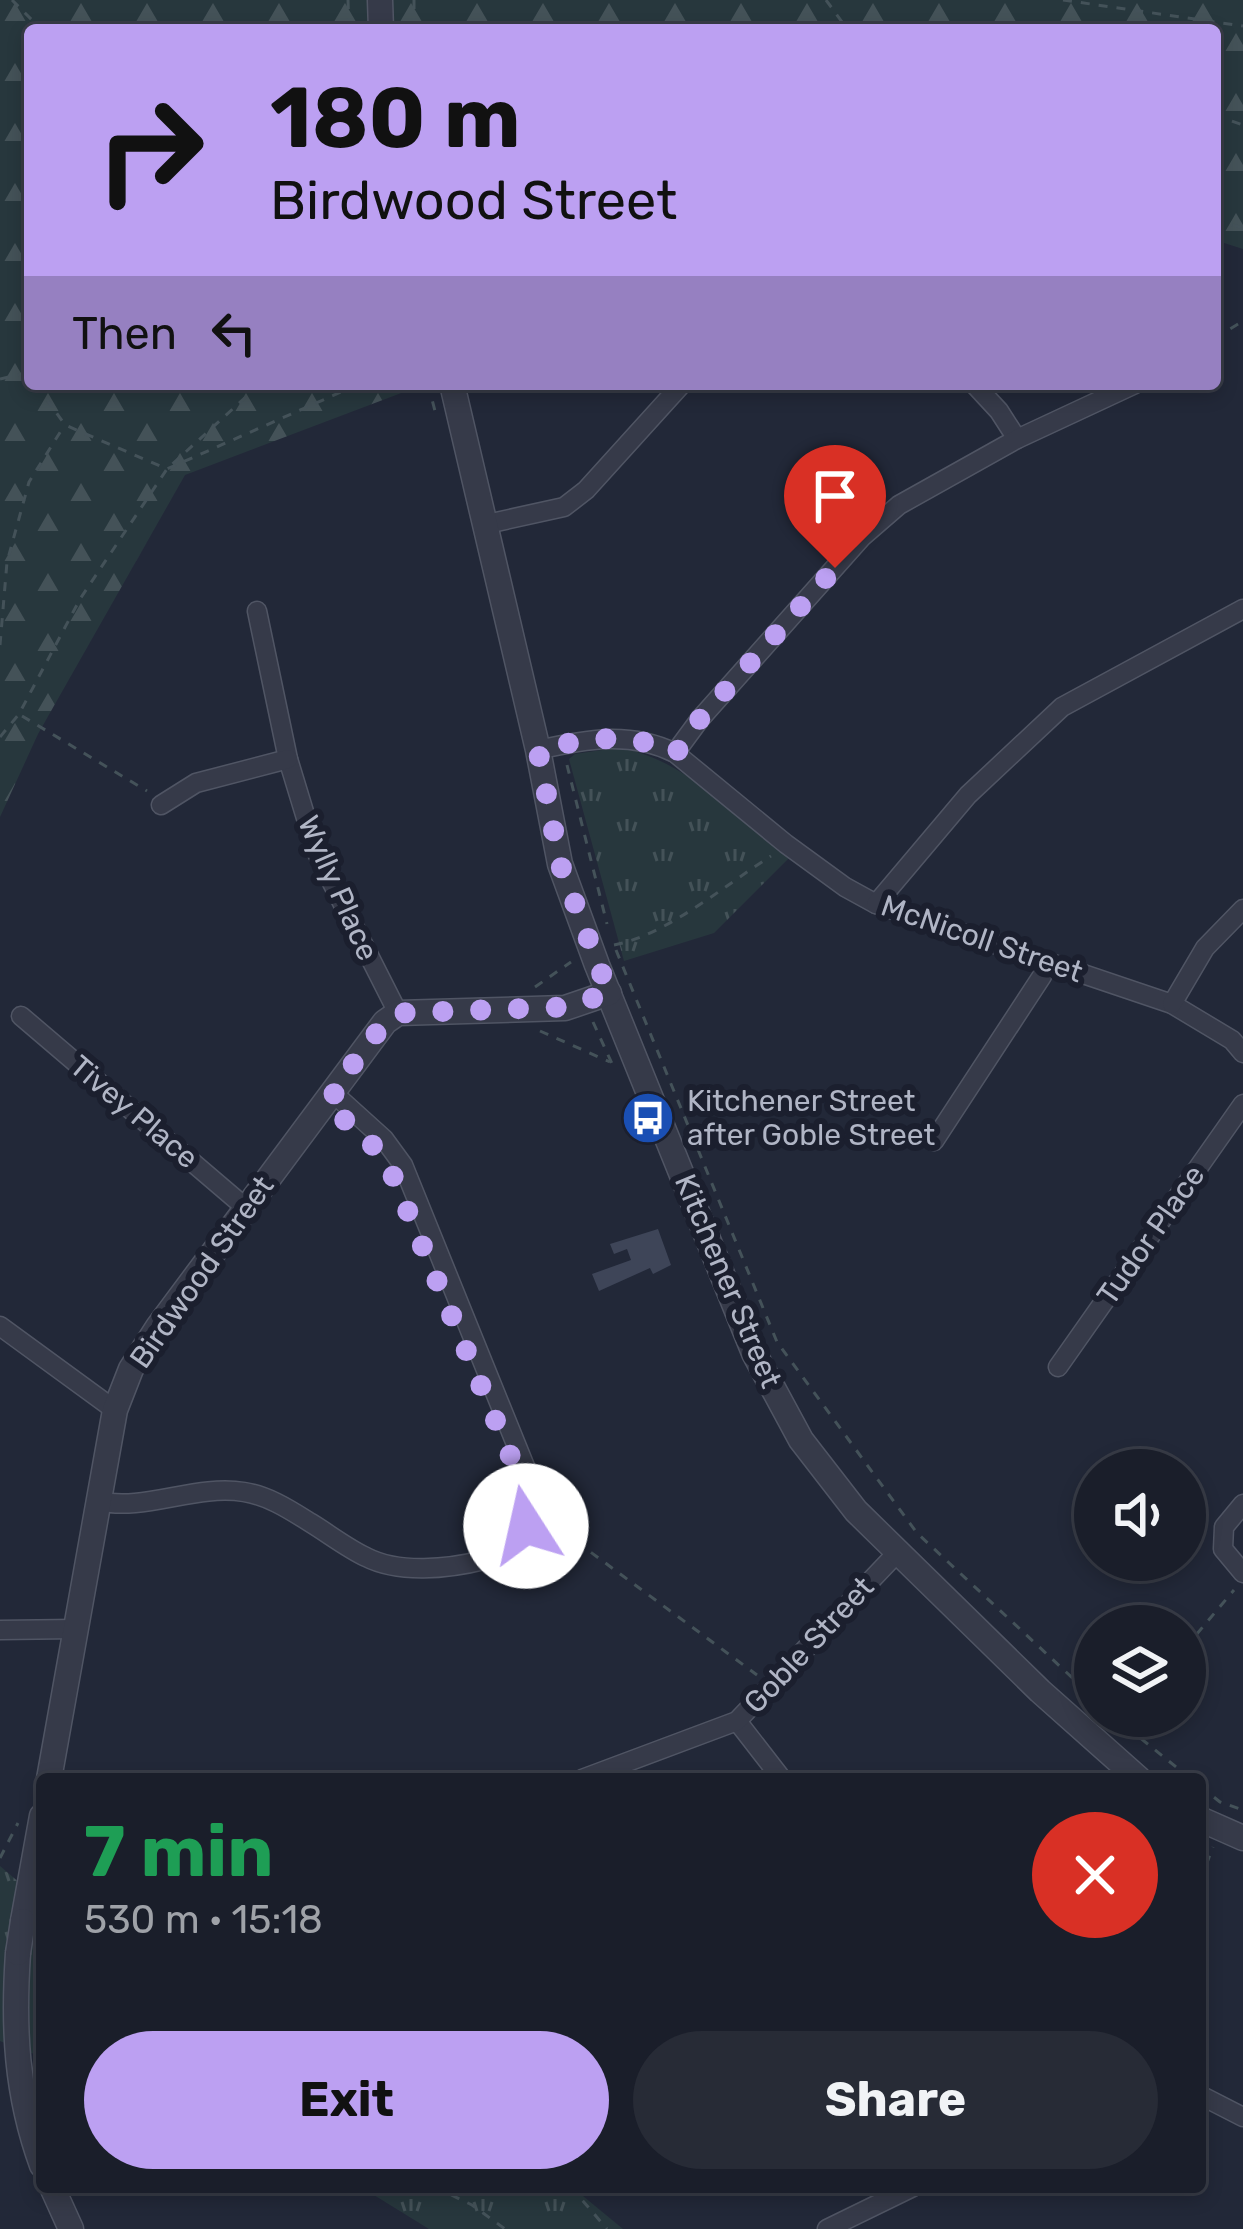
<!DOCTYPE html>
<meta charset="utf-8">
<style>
:root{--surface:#1a1e2a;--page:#272b36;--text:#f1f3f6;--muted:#9fa2a8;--line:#383c47;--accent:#bca0f2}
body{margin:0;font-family:Rubik,sans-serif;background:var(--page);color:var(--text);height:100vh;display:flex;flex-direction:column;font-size:45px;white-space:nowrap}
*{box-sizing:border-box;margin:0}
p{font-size:39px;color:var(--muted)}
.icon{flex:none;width:66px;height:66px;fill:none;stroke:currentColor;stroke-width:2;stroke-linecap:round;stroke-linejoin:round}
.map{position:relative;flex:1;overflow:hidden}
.sheet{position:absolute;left:36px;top:1773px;width:1170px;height:420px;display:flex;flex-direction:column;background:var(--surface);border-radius:12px;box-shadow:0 6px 18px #0003,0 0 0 3px var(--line)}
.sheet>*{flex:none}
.guide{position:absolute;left:24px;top:24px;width:1197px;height:366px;border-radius:12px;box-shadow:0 6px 18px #0003,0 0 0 3px var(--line);background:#bca0f2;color:#111;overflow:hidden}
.tools{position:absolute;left:1074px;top:1449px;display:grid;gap:24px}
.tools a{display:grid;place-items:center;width:132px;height:132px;border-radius:50%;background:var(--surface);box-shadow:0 6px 18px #0003,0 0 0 3px var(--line);font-size:60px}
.pin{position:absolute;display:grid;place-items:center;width:102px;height:102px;color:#fff;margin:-123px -51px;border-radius:50% 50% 50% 0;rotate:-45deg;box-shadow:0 0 12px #0007}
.pin .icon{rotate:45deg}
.me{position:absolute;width:132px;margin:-66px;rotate:350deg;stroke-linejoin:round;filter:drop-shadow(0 0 9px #0008)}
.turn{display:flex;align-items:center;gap:42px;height:252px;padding:0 48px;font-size:54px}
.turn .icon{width:156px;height:156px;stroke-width:2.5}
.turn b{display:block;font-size:84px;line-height:102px}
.then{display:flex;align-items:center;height:114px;padding:0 48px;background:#0003;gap:24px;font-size:45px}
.round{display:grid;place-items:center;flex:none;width:126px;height:126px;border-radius:63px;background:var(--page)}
.headline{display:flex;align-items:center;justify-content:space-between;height:204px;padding:0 48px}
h1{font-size:72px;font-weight:700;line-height:90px;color:#1e9e55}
.action{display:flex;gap:24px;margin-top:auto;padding:24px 48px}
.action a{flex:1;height:138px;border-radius:72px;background:var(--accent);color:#111;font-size:48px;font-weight:700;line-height:138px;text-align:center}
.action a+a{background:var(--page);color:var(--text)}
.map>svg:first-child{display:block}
</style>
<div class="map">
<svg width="1243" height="2229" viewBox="0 0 1243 2229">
<defs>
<pattern id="grass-tufts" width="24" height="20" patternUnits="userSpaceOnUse" patternTransform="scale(3)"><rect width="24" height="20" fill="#27373d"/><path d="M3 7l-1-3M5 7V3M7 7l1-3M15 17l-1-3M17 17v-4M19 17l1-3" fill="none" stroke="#445258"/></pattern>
<pattern id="forest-firs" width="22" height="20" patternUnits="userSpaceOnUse" patternTransform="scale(3)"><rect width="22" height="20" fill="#27373d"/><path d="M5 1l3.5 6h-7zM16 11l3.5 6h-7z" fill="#445258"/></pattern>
</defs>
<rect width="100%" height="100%" fill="#222838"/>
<g fill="url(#grass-tufts)">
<path d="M616,748C680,754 739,819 789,858L714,933L624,961L569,759L575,754Z"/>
<polygon points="0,1866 42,1902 42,2057 0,2041"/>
<polygon points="361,2187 572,2187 623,2229 429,2229"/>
</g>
<polygon fill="url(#forest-firs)" points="0,0 1243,0 1243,249 1215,240 1215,30 30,30 30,384 425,384 185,475 38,734 0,817"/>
<polygon fill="#3e4558" points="658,1229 671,1265 653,1274 650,1268 599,1291 592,1274 631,1260 627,1249 614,1254 610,1244"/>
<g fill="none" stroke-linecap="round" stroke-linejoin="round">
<g stroke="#505564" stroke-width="21">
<g id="minor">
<polyline points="974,384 999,411 1017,439"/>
<polyline points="487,524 564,507 586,490 682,384"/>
<polyline points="257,611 288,759 316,851 398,1013"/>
<path d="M538,750C586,739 630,731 675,753L786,844L845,887L876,904L1172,1004L1232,1040L1243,1053"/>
<polyline points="675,753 700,719 862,537 899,505 1017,439 1135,384"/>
<polyline points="161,805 196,783 288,759"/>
<polyline points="876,904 968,795 1062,707 1243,609"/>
<polyline points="1172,1004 1205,948 1243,909"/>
<polyline points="21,1016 246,1208"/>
<polyline points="934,1141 1042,976 1045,962"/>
<polyline points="0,1326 115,1410"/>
<polyline points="1058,1367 1243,1104"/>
<path d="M98,1501C145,1512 195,1484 244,1492C269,1496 290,1510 311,1523C329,1534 347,1548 366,1557C399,1574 448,1569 484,1560C510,1553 529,1549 545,1525L543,1511L403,1165L384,1139L332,1092"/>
<polyline points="1243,1504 1224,1527 1223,1549 1243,1573"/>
<polyline points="0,1630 75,1629"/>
<polyline points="737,1721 782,1779"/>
<polyline points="582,1779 737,1721 896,1554"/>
<polyline points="1200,2095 1243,2117"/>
<polyline points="827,2229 913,2187"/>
</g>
</g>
<g stroke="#505564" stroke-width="27">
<g id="tertiary">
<polyline points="380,0 381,30"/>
<polyline points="452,384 538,750 560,864 597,965 754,1353 801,1440 856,1511 1040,1691 1139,1779"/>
<polyline points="49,1779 115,1410 131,1369 158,1327 385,1022 398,1013 565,1008 609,993"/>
<polyline points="1200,1819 1243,1838"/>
<polyline points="23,1921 42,1816"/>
<path d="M18,1953C13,2027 16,2094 42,2165"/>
<polyline points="52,2187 71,2229"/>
</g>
</g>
<g stroke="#445259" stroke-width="3" stroke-dasharray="9 9" stroke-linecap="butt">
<polyline points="12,0 42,30"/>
<polyline points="348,0 349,30"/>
<polyline points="414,0 414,30"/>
<polyline points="826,0 848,30"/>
<polyline points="1063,0 1243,26"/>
<polyline points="1215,115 1243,125"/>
<polyline points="1215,220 1243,228"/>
<polyline points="1215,338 1243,321"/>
<polyline points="0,379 30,372"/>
<polyline points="36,384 65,425 167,469 341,392 368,384"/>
<polyline points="428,384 435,411"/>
<polyline points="0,645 7,562 29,482 64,426"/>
<polyline points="22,716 147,791"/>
<polyline points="0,737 19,714 80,599 167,469 260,384"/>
<polyline points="567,765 607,924"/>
<path d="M614,945C667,935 725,885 771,856"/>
<polyline points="616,950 777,1342 917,1533 1095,1699"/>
<polyline points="535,987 571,962"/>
<polyline points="593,1022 614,1068"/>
<polyline points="540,1031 610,1062"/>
<polyline points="562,1531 757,1675"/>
<polyline points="1185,1648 1234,1590"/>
<polyline points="1113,1716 1191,1779"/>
<polyline points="1114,1732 1127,1716"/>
<polyline points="1200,1786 1220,1802 1243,1810"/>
<polyline points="0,1858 18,1823"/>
<polyline points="1200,1881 1213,1847"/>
<polyline points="435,2187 472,2205 505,2229"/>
<polyline points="571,2187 607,2229"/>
</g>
<use href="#minor" stroke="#363a49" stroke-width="18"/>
<use href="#tertiary" stroke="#363a49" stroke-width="24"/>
<g stroke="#505564" stroke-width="27" stroke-linecap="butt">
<polyline id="tertiary-bridge" points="18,1953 23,1921"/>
</g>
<use href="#tertiary-bridge" stroke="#363a49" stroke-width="24"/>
</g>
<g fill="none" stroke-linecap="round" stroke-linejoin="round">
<path stroke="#bca0f2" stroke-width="21" stroke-dasharray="0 37.8" d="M526,1526L531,1505L388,1164L360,1130L343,1119L351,1108L332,1092L385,1022L398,1013L565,1007L609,993L560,864L538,750C586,738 630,731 676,753L700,719L835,568"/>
</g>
<defs>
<g id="bus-disc" transform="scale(2.7)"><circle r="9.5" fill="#1a4fb4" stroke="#1b1f2e"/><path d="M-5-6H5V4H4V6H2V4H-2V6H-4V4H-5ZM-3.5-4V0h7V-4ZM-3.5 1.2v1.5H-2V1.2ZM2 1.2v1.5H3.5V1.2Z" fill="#fff"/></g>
</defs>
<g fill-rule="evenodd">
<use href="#bus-disc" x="648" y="1118"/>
</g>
<g text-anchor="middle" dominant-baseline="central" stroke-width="12" stroke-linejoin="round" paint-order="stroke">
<g font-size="30" fill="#b0b5c5" stroke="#1b1f2e">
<text transform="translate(338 888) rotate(66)">Wylly Place</text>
<text transform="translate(982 939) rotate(19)">McNicoll Street</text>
<text transform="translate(134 1112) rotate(40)">Tivey Place</text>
<text transform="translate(1151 1235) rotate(-55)">Tudor Place</text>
<text transform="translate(202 1272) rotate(-55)">Birdwood Street</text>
<text transform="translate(728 1281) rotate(67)">Kitchener Street</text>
<text transform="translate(809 1645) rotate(-47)">Goble Street</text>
</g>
<g font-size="30" fill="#b0b5c5" stroke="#1b1f2e" text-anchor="start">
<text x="687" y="1101">Kitchener Street<tspan x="687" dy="34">after Goble Street</tspan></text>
</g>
</g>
</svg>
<div class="tools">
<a><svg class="icon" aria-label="sound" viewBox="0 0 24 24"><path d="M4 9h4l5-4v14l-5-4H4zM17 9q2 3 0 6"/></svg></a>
<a><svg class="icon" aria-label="layers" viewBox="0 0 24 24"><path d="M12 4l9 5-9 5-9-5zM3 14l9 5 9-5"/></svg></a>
</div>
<div class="pin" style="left:835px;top:568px;background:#d93025"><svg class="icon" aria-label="arrive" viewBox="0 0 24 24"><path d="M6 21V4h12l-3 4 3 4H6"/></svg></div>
<svg class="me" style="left:526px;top:1526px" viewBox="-20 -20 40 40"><circle r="19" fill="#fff"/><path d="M0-13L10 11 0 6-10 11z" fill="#bca0f2"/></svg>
<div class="guide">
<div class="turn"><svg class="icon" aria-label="right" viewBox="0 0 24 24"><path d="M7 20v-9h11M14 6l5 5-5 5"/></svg><div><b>180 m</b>Birdwood Street</div></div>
<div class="then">Then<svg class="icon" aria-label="left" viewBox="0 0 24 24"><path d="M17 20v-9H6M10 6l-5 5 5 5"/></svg></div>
</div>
<section class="sheet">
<div class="headline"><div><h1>7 min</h1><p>530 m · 15:18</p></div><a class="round" style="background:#d93025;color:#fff"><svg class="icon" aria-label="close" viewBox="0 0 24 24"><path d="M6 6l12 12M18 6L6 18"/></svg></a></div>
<div class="action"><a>Exit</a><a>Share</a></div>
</section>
</div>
